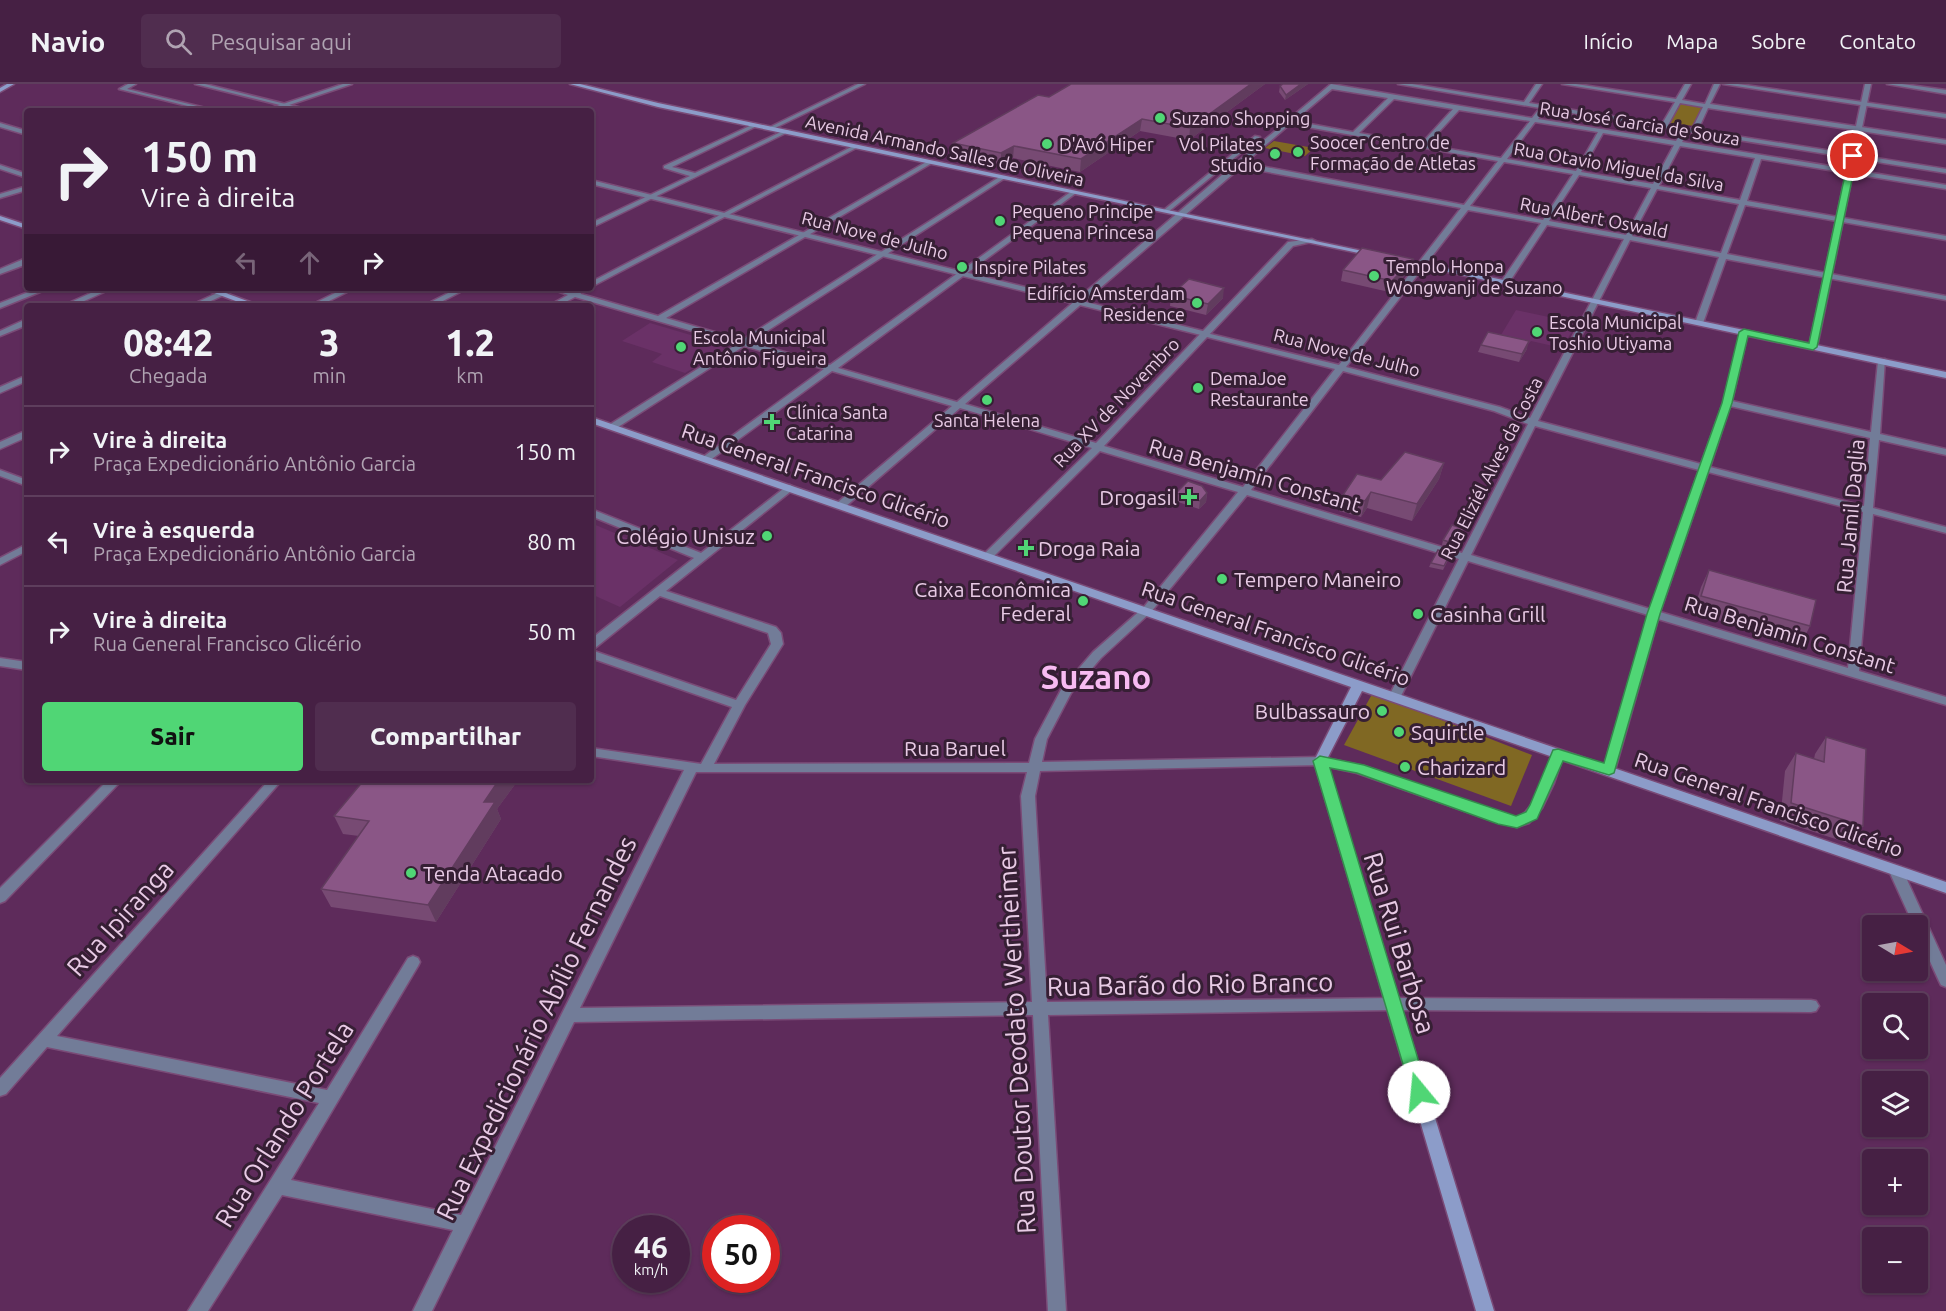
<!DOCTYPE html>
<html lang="pt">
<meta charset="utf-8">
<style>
:root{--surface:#462044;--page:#502d4f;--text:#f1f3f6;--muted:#b0a3b2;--line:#5e3e5d;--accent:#50d675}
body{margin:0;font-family:Ubuntu,sans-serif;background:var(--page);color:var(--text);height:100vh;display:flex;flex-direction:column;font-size:22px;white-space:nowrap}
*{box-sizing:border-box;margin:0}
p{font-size:20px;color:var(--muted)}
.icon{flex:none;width:33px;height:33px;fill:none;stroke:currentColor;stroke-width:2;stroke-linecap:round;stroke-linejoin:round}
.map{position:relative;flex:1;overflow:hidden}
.side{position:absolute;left:24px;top:219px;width:570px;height:480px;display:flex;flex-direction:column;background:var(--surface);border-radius:6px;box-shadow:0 2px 4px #0004,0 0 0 2px var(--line)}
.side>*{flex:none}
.hud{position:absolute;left:24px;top:24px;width:570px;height:183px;border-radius:6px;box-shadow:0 2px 4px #0004,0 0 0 2px var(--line);background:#462044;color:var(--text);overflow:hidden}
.needle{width:39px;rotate:100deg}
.buttons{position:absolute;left:1862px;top:831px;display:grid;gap:12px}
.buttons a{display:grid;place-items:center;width:66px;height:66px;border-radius:6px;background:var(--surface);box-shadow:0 2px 4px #0004,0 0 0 2px var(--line);font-size:30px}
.speed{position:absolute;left:612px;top:1131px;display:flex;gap:12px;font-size:30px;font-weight:700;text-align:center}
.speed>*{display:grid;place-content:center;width:78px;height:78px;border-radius:50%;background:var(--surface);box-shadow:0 2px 4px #0004,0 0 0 2px var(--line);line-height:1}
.speed small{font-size:15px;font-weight:400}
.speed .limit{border:9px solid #d22;background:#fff;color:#111}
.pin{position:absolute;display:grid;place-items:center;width:51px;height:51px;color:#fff;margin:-26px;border:3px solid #fff;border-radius:50%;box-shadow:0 2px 6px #0007}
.me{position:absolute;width:66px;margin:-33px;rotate:343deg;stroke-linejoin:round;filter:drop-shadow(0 0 4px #0008)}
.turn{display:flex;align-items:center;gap:21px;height:126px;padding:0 18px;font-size:27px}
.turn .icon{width:78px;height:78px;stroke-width:2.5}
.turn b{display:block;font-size:42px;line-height:51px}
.lanes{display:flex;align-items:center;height:57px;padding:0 18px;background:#0003;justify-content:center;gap:30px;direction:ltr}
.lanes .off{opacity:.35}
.eta{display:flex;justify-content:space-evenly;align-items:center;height:102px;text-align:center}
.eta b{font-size:36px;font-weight:800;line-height:42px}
.action{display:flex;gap:12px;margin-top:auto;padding:12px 18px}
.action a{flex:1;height:69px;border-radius:6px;background:var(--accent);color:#111;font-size:24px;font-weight:800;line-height:69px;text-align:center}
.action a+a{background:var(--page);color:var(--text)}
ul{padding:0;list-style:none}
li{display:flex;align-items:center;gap:18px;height:90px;padding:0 18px;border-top:2px solid var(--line)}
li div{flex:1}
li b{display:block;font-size:22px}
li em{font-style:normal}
header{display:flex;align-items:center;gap:36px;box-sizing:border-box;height:84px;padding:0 30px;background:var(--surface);border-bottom:2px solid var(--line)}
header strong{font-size:28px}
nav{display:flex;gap:33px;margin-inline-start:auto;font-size:21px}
.search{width:420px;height:54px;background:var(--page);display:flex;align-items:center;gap:15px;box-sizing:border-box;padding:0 21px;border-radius:6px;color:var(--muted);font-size:22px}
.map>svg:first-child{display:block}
</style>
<header>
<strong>Navio</strong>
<div class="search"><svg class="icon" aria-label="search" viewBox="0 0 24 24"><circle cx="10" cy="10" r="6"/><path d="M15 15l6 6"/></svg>Pesquisar aqui</div>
<nav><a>Início</a><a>Mapa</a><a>Sobre</a><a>Contato</a></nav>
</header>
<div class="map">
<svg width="1946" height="1227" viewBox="0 0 1946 1227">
<rect width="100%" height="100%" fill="#5e2b5b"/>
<g fill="#6a3167">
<polygon points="1516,226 1577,239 1562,264 1531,257 1526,263 1498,256"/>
<polygon points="650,239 721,260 724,266 685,289 652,278 662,270 622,257"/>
<polygon points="591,439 678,476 620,523 591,510"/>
</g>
<g fill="#806823">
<polygon points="1681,19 1703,22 1694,42 1670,39"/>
<polygon points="1274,57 1314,64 1305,72 1265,64"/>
<polygon points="1377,611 1532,671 1511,722 1344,661 1371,612"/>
</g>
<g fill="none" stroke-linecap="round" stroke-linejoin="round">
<g stroke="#7a4b77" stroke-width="3">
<g id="minor">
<polygon points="128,0 136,0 127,5 218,27 208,27 119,5"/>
<polygon points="343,0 352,0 271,27 262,27"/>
<polygon points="858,0 865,0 773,45 768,44"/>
<path d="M1331,0L1532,34L1540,24L1398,0H1412L1524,18L1536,0H1542L1529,19L1662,40L1675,18L1562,0H1576L1676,15L1685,0H1691L1682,16L1705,20L1714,0H1720L1710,20L1946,56V60L1708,24L1698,46L1946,85V89L1688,48L1682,58L1946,101V105L1761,75L1747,117L1946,152V156L1745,121L1727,170L1946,212V216L1726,175L1703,239L1699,241L1695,239L1719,173L1630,156L1538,337L1701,380L1723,319L1741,246L1748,248L1732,317L1871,348L1878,277L1885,275L1880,350L1946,365V371L1879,356L1873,424L1946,443V449L1873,430L1859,587L1946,613V621L1658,535L1615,686L1614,689H1604L1603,686L1648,531L1468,477L1401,612L1399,615H1391L1389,612L1459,475L1247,411L1151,528L1101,574L1071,609L1047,655L1042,678L1320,673L1364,682L1503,731C1507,732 1513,734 1517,733C1535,729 1546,685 1552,670L1558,666L1564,670L1554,699L1542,724L1529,739L1517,743L1493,737L1357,689L1320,681L1040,687L1035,712L1047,918L1393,914L1811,916L1816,917L1819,922L1816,927L1811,928L1393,926L1048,931L1066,1227H1048L1033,931L574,938L432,1227H413L453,1146L282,1111L208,1227H188L319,1019L47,963L6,1010L0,1012V994L269,696H282L57,952L327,1006L408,874L413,872L418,874L420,878L418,882L291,1096L461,1131L684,686L591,672V664L701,680L732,623L591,574V566L736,616L771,560L768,549L660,512L595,564L591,565V555L694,474L591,432V425L701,469L787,402L790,401L795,404L666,507L776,543L781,549L783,560L745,621L714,680L1029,679L1035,655L1062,604L1093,568L1143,524L1238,408L1100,367L992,474H984L983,472L984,470L1092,364L960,324L845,423H837V419L952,322L832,287L709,377H703V373L824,285L744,262L615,345H609V341L737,260L575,213L558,222H548L568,211L549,204L580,207L581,210L658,232L928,77H932V79L666,234L742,256L1001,92H1005V94L750,258L830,281L1072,107H1076V109L838,284L957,318L1236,79L1285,39V37L1288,36ZM1332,5L1388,14L1353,48L1294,37ZM1394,15L1453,25L1421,60L1359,49ZM1680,19L1703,23L1692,45L1668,41ZM1546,25L1664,44L1682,47L1676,57L1538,35ZM1459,26L1530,37L1501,74L1427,61ZM1535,38L1598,48L1576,87L1507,75ZM1290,40L1498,77L1464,121L1245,79ZM1603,49L1674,61L1653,100L1581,88ZM1680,62L1755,74L1740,116L1659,102ZM1504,78L1573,90L1543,136L1470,122ZM1241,83L1461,124L1339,281L1202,248L1096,359L965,320ZM1579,91L1651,104L1626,151L1549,137ZM1657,105L1739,120L1721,169L1632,152ZM1468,126L1541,139L1501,198L1505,200H1508L1547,141L1624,155L1530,334L1500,323L1346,283ZM1207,253L1335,285L1243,403L1104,362ZM1343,287L1494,327L1528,340L1462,469L1251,406ZM1730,322L1870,354L1864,422L1710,383ZM1535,342L1699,386L1650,525L1471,471ZM1708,388L1863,428L1848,584L1660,528ZM696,688H1027L1021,712L1032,918L580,924Z"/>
<polygon points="1723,0 1738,0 1946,30 1946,34"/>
<polygon points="1887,0 1902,0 1946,6 1946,10"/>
<polygon points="0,39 27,47 27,51 0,43"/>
<polygon points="754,40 759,41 672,83 695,89 785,46 790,47 591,144 591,139 690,92 664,84 664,82"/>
<polygon points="1255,52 1260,53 1168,128 1164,128 1164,126"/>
<polygon points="855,61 860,62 591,203 591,198"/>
<polygon points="0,81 27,90 27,94 0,85"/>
<polygon points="27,102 27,106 0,114 0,110"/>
<polygon points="24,175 27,175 27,180 0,190 0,185"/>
<polygon points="39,204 50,204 0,224 0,219"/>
<polygon points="102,204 113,204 73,222 62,222"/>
<polygon points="228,204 239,204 200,222 189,222"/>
<polygon points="345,204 355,204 319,222 309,222"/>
<polygon points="458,204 468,204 433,222 423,222"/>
<polygon points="24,236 27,236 27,241 0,252 0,247"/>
<polygon points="27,291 27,297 0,309 0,303"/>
<polygon points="27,346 27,353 0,365 0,358"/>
<polygon points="0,386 27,396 27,402 0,392"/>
<polygon points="27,460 27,467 0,481 0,474"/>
<polygon points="0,574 27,578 27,586 0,582"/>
<polygon points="108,696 122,696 5,817 0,819 0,804"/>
<polygon points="1896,782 1901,783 1903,787 1946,881 1946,903 1941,901 1939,897 1917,849 1917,842 1914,842 1889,787 1891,783"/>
</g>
</g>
<g stroke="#7a4b77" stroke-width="3">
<g id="tertiary">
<polygon points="195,0 205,0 314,27 304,27"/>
<polygon points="1865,0 1871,0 1817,263 1813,265 1809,263"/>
<polygon points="591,96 1203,247 1288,158 1312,155 1316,157 1293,162 1208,252 1205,252 591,100"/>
</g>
</g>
<g stroke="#7a4b77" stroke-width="3">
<g id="secondary">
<polygon points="7,0 14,0 0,8 0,4"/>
<polygon points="570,0 580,0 658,19 1377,170 1373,172 658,23"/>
<polygon points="0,132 27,141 27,145 0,136"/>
<polygon points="1393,173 1946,288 1946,294 1396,177 1392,175"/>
<polygon points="201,204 212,204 261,222 249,222"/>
<polygon points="591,333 1946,798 1946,809 1362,607 1326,677 1494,1227 1476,1227 1314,677 1351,603 591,339"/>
</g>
</g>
<use href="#minor" fill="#727c98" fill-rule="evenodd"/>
<use href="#tertiary" fill="#727c98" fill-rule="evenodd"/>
<use href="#secondary" fill="#8c9cc9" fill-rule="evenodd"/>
</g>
<g fill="#774a73">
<polygon points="1071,0 1265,0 1189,56 1140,47 1080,88 1013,74 1001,81 953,72 953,59 1049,13"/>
<polygon points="1308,0 1285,16 1279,8 1280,2"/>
<polygon points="1343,186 1410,186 1389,208 1341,197"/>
<polygon points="1171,211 1223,214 1206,231 1170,222"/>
<polygon points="1481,261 1527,265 1519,278 1478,268"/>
<polygon points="1444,379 1439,395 1412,437 1367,424 1361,433 1339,427 1343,411 1381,396"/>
<polygon points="1176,409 1207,409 1206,418 1199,425 1175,417"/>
<polygon points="1464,445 1455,464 1442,461 1443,456"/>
<polygon points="1449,474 1443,486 1429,483 1431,479"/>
<polygon points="1709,486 1810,542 1801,560 1693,529 1701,503"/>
<polygon points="1826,653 1863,742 1851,760 1780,737 1785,687 1796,669 1814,675 1815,670"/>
<polygon points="516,699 497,725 501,735 436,838 331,823 321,805 359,752 343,750 334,732"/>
</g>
<g fill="#613c5e">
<polygon points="1251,0 1265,0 1189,56 1190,44"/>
<polygon points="1301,0 1308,0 1285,16 1286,11"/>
<polygon points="1142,35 1140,47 1080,88 1081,75"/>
<polygon points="1014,62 1013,74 1001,81 1001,69"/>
<polygon points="1413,175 1410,186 1389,208 1392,197"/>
<polygon points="1224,204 1223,214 1206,231 1208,220"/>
<polygon points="1529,257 1527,265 1519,278 1522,270"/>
<polygon points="1444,379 1439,395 1412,437 1417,420"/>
<polygon points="1371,408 1367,424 1361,433 1365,417"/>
<polygon points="1207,409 1206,418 1199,425 1200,417"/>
<polygon points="499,696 515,696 516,699 497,725 501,735 436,838 428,821 484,718"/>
</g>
<g fill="#8a5686" stroke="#613c5e" stroke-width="1.5">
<polygon points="1071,0 1251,0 1190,44 1142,35 1081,75 1014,62 1001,69 953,59 1038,11 1049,13"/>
<polygon points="1283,0 1301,0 1286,11 1280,2"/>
<polygon points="1362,164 1413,175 1392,197 1343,186"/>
<polygon points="1189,195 1224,204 1208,220 1171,211"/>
<polygon points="1488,248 1529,257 1522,270 1481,261"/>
<polygon points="1405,368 1444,379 1417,420 1371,408 1365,417 1343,411 1357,390 1381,396"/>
<polygon points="1188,397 1202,402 1207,409 1200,417 1176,409"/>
<polygon points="1452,441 1464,445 1456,460 1443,456"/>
<polygon points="1438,466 1450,470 1444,482 1431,479"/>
<polygon points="1709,486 1816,516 1810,542 1701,512"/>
<polygon points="1826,653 1866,665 1863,742 1791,719 1796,669 1824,678"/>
<polygon points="364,696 499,696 484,718 495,718 428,821 321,805 369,737 334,732"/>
</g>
<polygon fill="#50d675" stroke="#348b4c" stroke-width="1.5" points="1853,70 1857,72 1817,263 1813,266 1748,252 1732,319 1660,530 1614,689 1609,691 1563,677 1537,735 1517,744 1498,740 1357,689 1330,684 1428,1008 1426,1014 1419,1016 1413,1014 1313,677 1320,672 1364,681 1516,732 1526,728 1530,721 1553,666 1558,665 1604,679 1647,530 1722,319 1739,248 1744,245 1809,259 1849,72"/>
<g fill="#50d675" stroke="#361f34" stroke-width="2">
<circle cx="1160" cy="34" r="6"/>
<circle cx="1047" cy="60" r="6"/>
<circle cx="1298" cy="68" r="6"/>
<circle cx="1275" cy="70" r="6"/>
<circle cx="1000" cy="137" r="6"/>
<circle cx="962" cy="183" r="6"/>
<circle cx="1374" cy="192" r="6"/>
<circle cx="1197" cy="219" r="6"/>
<circle cx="1537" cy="248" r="6"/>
<circle cx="681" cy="263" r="6"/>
<circle cx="1198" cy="304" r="6"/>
<circle cx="987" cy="316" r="6"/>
<path d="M769 329h6v6h6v6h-6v6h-6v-6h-6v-6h6z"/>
<path d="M1186 404h6v6h6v6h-6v6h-6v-6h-6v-6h6z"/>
<circle cx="767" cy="452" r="6"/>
<path d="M1023 455h6v6h6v6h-6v6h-6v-6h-6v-6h6z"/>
<circle cx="1222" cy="495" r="6"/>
<circle cx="1083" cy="517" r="6"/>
<circle cx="1418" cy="530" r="6"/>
<circle cx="1382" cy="627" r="6"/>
<circle cx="1399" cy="648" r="6"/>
<circle cx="1405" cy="683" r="6"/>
<circle cx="411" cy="789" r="6"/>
</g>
<g text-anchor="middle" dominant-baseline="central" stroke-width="6" stroke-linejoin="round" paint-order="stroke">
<g font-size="18" fill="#e8cae5" stroke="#361f34" text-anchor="start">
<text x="1172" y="34">Suzano Shopping</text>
<text x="1310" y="58">Soocer Centro de<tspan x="1310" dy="21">Formação de Atletas</tspan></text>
<text x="1059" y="60">D'Avó Hiper</text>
<text x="1263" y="60" text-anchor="end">Vol Pilates<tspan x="1263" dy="21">Studio</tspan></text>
<text x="1012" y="127">Pequeno Principe<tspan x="1012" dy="21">Pequena Princesa</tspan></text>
<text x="1386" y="182">Templo Honpa<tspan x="1386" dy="21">Wongwanji de Suzano</tspan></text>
<text x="974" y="183">Inspire Pilates</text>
<text x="1185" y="209" text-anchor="end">Edifício Amsterdam<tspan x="1185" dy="21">Residence</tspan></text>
<text x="1549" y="238">Escola Municipal<tspan x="1549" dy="21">Toshio Utiyama</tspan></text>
<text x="693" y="253">Escola Municipal<tspan x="693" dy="21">Antônio Figueira</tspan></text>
<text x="1210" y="294">DemaJoe<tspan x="1210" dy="21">Restaurante</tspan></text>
<text x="786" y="328">Clínica Santa<tspan x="786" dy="21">Catarina</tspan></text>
<text x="987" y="336" text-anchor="middle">Santa Helena</text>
</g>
<g font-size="18" fill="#e8cae5" stroke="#361f34">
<text transform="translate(1640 39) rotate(9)">Rua José Garcia de Souza</text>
<text transform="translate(945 66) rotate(12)">Avenida Armando Salles de Oliveira</text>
<text transform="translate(1619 82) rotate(10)">Rua Otavio Miguel da Silva</text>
<text transform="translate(1594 133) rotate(11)">Rua Albert Oswald</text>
<text transform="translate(875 151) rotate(14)">Rua Nove de Julho</text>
<text transform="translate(1347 268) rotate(14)">Rua Nove de Julho</text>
<text transform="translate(1116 318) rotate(-46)">Rua XV de Novembro</text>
<text transform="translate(1491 384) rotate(-63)">Rua Eliziél Alves da Costa</text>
</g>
<g font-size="21" fill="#e8cae5" stroke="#361f34">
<text transform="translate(816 391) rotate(19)">Rua General Francisco Glicério</text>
<text transform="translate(1255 391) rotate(16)">Rua Benjamin Constant</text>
<text transform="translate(1850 432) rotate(-85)">Rua Jamil Daglia</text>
<text transform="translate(1276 549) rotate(19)">Rua General Francisco Glicério</text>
<text transform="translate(1790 550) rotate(17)">Rua Benjamin Constant</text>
<text x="955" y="664">Rua Baruel</text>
<text transform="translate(1769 720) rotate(19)">Rua General Francisco Glicério</text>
</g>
<g font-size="21" fill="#e8cae5" stroke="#361f34" text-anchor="start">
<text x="1177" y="413" text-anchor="end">Drogasil</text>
<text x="755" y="452" text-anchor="end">Colégio Unisuz</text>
<text x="1038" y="464">Droga Raia</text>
<text x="1234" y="495">Tempero Maneiro</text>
<text x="1071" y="505" text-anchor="end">Caixa Econômica<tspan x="1071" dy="24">Federal</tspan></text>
<text x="1430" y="530">Casinha Grill</text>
<text x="1370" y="627" text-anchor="end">Bulbassauro</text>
<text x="1411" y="648">Squirtle</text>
<text x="1417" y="683">Charizard</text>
<text x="423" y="789">Tenda Atacado</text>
</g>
<g font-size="26" fill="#e8cae5" stroke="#361f34">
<text transform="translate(120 834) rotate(-48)">Rua Ipiranga</text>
<text transform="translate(1400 859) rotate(73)">Rua Rui Barbosa</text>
<text transform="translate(1190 900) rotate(-1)">Rua Barão do Rio Branco</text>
<text transform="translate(536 944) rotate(-64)">Rua Expedicionário Abílio Fernandes</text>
<text transform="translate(1016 956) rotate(-93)">Rua Doutor Deodato Wertheimer</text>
<text transform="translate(284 1040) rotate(-58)">Rua Orlando Portela</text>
</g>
<g font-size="33" font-weight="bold" fill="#f8bbf2" stroke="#361f34">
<text x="1096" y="592">Suzano</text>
</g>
</g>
</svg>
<div class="buttons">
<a><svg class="needle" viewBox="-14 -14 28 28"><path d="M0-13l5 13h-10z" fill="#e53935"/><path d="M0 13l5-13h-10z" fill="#b0a3b2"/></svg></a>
<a><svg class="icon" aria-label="search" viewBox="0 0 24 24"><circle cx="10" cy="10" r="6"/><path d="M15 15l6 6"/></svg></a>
<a><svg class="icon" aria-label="layers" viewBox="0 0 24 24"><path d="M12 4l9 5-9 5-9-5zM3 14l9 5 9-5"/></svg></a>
<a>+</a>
<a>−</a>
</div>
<div class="speed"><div>46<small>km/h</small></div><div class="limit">50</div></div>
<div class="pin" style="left:1853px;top:72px;background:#d93025"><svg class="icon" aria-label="arrive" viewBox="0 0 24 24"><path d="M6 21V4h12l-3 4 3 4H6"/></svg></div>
<svg class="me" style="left:1419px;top:1008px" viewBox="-20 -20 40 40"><circle r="19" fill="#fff"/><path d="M0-13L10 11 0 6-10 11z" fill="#50d675"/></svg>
<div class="hud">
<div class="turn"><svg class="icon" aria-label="right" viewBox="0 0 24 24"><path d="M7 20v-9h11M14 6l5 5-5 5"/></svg><div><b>150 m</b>Vire à direita</div></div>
<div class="lanes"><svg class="icon off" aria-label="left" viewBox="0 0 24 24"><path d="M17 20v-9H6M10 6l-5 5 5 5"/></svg><svg class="icon off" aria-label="ahead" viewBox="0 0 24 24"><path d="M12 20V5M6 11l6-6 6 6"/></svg><svg class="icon" aria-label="right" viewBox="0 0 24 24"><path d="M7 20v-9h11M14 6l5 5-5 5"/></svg></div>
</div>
<section class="side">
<div class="eta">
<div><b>08:42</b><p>Chegada</p></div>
<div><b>3</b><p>min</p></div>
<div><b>1.2</b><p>km</p></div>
</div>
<ul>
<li><svg class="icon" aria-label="right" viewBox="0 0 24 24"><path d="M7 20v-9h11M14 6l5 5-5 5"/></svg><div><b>Vire à direita</b><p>Praça Expedicionário Antônio Garcia</p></div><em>150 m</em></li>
<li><svg class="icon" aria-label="left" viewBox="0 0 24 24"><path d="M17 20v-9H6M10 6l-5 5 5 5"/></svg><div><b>Vire à esquerda</b><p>Praça Expedicionário Antônio Garcia</p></div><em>80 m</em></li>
<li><svg class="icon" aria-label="right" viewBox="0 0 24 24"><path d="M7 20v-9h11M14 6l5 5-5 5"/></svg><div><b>Vire à direita</b><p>Rua General Francisco Glicério</p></div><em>50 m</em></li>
</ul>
<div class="action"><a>Sair</a><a>Compartilhar</a></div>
</section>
</div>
